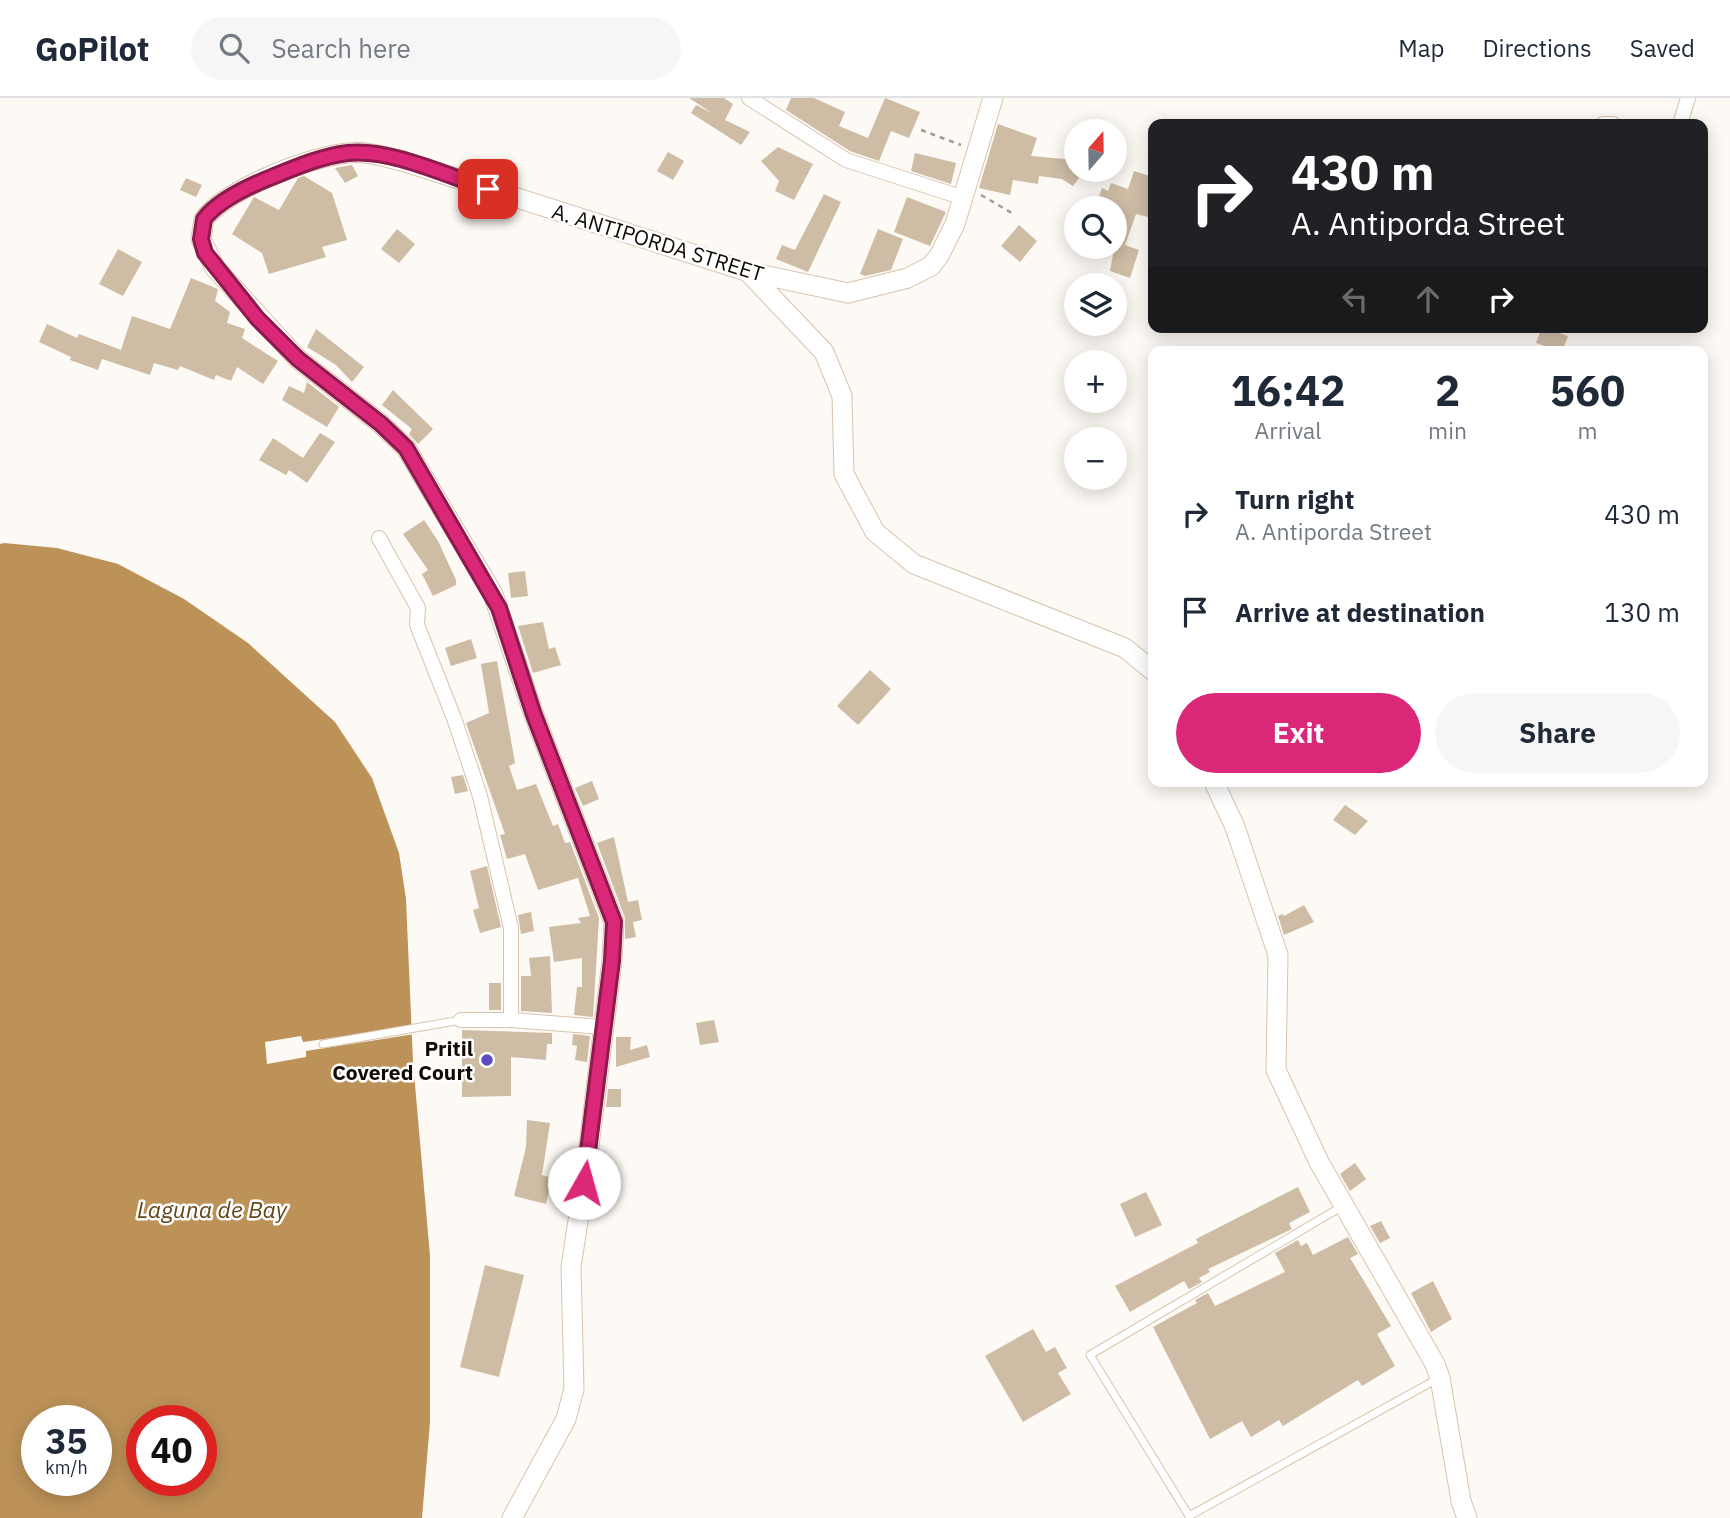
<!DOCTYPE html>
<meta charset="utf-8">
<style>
:root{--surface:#fff;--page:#f6f6f7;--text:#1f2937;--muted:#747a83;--line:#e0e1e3;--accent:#db2777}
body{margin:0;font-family:"IBM Plex Sans",sans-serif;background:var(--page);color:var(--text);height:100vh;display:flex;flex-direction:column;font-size:26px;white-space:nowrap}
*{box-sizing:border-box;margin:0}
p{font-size:23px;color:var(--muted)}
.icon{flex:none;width:38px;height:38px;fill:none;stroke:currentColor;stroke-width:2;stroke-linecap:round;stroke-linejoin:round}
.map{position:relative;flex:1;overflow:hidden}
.panel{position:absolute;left:1148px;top:248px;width:560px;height:441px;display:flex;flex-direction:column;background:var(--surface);border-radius:14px;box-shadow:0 4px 18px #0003}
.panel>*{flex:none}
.guide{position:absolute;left:1148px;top:21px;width:560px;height:214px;border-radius:14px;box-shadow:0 4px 18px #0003;background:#202124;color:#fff;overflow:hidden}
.needle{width:46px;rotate:20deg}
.buttons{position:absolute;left:1064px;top:21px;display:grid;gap:14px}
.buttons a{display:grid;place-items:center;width:63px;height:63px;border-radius:50%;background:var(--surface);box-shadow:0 4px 18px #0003;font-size:35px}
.speed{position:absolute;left:21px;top:1307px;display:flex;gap:14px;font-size:35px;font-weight:700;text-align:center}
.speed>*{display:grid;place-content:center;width:91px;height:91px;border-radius:50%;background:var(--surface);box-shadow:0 4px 18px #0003;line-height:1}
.speed small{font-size:18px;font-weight:400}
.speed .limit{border:10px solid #d22;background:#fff;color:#111}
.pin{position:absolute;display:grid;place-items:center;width:60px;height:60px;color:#fff;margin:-30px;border-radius:14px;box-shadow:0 4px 10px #0006}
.me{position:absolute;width:77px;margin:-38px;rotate:7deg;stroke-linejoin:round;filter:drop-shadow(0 0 5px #0008)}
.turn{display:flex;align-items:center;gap:24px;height:147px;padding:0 28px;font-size:32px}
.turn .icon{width:91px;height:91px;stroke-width:2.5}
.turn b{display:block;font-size:49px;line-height:60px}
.lanes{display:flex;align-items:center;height:66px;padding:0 28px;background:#0003;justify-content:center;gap:35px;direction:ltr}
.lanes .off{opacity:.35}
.eta{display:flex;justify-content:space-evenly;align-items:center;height:119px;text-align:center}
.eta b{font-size:42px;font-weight:700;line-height:49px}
.cta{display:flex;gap:14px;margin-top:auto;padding:14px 28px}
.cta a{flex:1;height:80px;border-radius:42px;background:var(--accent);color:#fff;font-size:28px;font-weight:700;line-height:80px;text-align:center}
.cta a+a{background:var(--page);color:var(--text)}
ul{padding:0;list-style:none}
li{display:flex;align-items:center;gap:21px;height:98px;padding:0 28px}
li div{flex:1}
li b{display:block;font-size:26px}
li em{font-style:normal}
header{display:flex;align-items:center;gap:42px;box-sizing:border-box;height:98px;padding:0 35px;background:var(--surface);border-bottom:2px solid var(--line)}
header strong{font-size:33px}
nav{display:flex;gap:38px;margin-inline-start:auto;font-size:24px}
.search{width:490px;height:63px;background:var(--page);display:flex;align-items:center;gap:18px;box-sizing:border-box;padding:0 24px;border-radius:38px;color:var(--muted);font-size:26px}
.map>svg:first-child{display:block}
</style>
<header>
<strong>GoPilot</strong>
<div class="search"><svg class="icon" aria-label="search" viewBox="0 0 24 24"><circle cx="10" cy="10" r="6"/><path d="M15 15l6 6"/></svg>Search here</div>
<nav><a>Map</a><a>Directions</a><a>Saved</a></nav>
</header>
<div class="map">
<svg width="1730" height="1420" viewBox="0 0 1730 1420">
<rect width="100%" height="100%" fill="#fdf9f4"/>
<path fill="#bd9259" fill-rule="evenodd" d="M4,445L57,450L118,466L184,501L248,545L335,624L372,680L399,755L406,801L413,964L430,1158V1324L422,1420H0V446ZM37,1323H96V1382H37ZM142,1323H201V1382H142Z"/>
<polygon fill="#fdf9f4" points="415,928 415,936 306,953 306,959 267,966 265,944 301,938 303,944"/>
<g fill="#cebca5">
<polygon points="689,0 724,0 733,6 725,22 750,34 741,47 691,15 696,7 712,15"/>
<polygon points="791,0 814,0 845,14 839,28 868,40 885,0 920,14 909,40 891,33 879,63 850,53 786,12"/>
<polygon points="998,26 1037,40 1031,58 1076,62 1076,72 1085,72 1073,88 1062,81 1039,78 1038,86 1013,82 1010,97 979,90"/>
<polygon points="778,49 813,66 794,102 775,93 779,83 761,63"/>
<polygon points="668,54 684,63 673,82 657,73"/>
<polygon points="915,55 956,65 951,86 911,73"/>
<polygon points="352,67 358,78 345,85 335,70"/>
<polygon points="1134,73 1153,79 1153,97 1148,119 1136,116 1125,147 1139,152 1130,180 1110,173 1119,123 1115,122 1115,110 1095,110 1102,90 1108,93 1111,85 1128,91"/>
<polygon points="304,78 332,95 347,142 322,149 326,159 269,176 262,155 232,136 254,99 279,112 298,80"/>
<polygon points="186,80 202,87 196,99 180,92"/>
<polygon points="824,96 841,104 808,174 776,161 782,147 795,152"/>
<polygon points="907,99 946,114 930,148 894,134"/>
<polygon points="1019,127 1037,143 1020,164 1001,148"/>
<polygon points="397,131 415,146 399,165 381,151"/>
<polygon points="878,131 903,141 891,172 865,178 860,176"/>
<polygon points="118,151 142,164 123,198 99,186"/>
<polygon points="191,180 218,191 215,203 230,214 227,225 245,231 242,240 278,263 263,286 237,269 231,283 216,277 214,282 180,268 178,272 154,265 150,277 102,261 98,272 70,262 71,259 39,244 47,226 77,240 79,236 121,252 132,218 170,231"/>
<polygon points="1542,229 1568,238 1562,254 1536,245"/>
<polygon points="316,231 364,269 352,284 336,267 307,249"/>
<polygon points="307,284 339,309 327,329 282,302 289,288 304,295"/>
<polygon points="393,292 433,331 418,346 409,336 412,331 382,307"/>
<polygon points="320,335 335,344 307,385 289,372 286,377 259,362 273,340 303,360"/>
<polygon points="424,422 438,443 456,482 456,487 433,498 422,476 428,472 403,436"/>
<polygon points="525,473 528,498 511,500 508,475"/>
<polygon points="543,524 549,551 555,549 561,567 533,575 518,528"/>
<polygon points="471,541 477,560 451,568 445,550"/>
<polygon points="497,563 515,665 509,668 517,692 536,686 553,728 558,726 565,745 570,744 599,820 593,919 574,917 577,889 582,889 582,860 554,864 549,829 581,825 578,820 590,818 578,780 538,792 525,756 507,761 500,737 505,736 466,625 489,615 481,566"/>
<polygon points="870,572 891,591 858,627 837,608"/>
<polygon points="463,677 468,693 455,696 451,679"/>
<polygon points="592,683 599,701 583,708 575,690"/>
<polygon points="1345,707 1368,723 1355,737 1333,722"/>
<polygon points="614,739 628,804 638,802 642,822 633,824 636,839 625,841 625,820 597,745"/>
<polygon points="487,768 501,829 480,835 473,812 479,810 470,773"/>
<polygon points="1304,807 1314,824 1284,837 1278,818 1282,816 1284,818"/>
<polygon points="531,814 534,833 521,836 518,817"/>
<polygon points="550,858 552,915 521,913 521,878 531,878 529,860"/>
<rect x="489" y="885" width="12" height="27"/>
<polygon points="714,922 719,944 700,947 696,925"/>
<polygon points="462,932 552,935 552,946 547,946 546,962 511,959 511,998 462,999"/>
<polygon points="573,936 590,938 587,964 575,962 577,948 572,947"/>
<polygon points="616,939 631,939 630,952 647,947 650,959 616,969"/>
<polygon points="608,991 621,991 621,1009 606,1009"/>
<polygon points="527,1022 550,1025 542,1077 552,1080 546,1106 514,1098 526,1049"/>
<polygon points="1355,1065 1366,1081 1350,1093 1340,1076"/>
<polygon points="1298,1089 1310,1114 1289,1125 1292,1131 1208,1171 1210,1174 1199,1180 1202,1184 1189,1191 1184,1183 1130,1214 1115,1188 1198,1145 1196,1141"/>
<polygon points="1146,1094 1162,1127 1135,1139 1120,1106"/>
<polygon points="1381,1123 1390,1140 1380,1145 1370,1128"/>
<polygon points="1348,1139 1358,1156 1350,1160 1391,1228 1377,1236 1395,1268 1362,1288 1358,1282 1283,1328 1279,1322 1251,1339 1242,1323 1210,1341 1153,1229 1197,1205 1195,1202 1208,1195 1215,1208 1285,1174 1275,1155 1298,1142 1301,1148 1307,1145 1313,1157"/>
<polygon points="485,1167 524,1177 499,1279 460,1269"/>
<polygon points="1433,1183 1452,1221 1431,1234 1411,1195"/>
<polygon points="1033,1231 1046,1254 1055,1249 1067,1270 1058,1275 1071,1296 1023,1324 985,1258"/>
</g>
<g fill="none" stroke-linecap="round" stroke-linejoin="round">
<g stroke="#d7c4ad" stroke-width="9">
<g id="lane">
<polyline points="323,946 461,922"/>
<polyline points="1341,1109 1090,1257 1189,1418 1439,1280"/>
</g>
</g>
<g stroke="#d7c4ad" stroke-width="16">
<g id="street">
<polyline points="749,0 846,62 964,100"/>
<polyline points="1603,26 1613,26"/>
<polyline points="1680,26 1688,0"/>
<polyline points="379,440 418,510 417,527 454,620 480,698 511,830 511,922"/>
<polyline points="461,922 511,922 602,929"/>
</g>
</g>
<g stroke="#d7c4ad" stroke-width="21">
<g id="secondary">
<polyline points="749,175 824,254 842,298 844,376 875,434 914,466 1125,550 1153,573"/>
<polyline points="1214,684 1235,729 1278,857 1276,972 1319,1064 1435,1266 1440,1280 1461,1403 1467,1420"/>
<path d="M512,1420L566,1321L574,1291L571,1169L587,1064L612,863L614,824L534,617L493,496L406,350L381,326L298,261L215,170L201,141L204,121C230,89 309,59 349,55C367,53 385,59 402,63L749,174L848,195L908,180L931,168L939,158L955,126L993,0"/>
</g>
</g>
<g stroke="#a19c96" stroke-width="2.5" stroke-dasharray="5 5" stroke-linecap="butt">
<polyline points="921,32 961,47"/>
<polyline points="981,97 1012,115"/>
</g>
<use href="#lane" stroke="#fff" stroke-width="7"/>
<use href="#street" stroke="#fff" stroke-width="14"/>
<use href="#secondary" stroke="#fff" stroke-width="19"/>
</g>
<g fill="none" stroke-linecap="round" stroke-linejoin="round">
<g stroke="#8e194d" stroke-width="18">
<path id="route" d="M488,91C448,78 389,50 348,55C322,58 296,69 272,79C249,88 220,101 204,121L201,141L205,155L257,220L298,261L381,326L406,350L499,510L534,617L614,824L612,863L584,1085"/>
</g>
<use href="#route" stroke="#db2777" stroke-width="12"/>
</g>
<circle fill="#5c4cc4" stroke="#fff" stroke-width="2.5" cx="487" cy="962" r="7"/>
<g text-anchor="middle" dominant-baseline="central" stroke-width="5" stroke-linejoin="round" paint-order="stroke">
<g font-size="21" fill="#110b04" stroke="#fff">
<text transform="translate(658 144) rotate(17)">A. ANTIPORDA STREET</text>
</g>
<g font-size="21" font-weight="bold" fill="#110b04" stroke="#fff" text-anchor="end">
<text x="473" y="950">Pritil<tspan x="473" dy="24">Covered Court</tspan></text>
</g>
<g font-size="23" font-style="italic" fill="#644619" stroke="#fff">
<text x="212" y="1111">Laguna de Bay</text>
</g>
</g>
</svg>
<div class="buttons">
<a><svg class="needle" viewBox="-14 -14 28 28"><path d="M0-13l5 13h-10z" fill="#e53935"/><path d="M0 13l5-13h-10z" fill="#747a83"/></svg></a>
<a><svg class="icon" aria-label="search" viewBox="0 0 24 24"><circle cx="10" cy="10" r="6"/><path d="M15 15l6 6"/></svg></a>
<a><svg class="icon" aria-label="layers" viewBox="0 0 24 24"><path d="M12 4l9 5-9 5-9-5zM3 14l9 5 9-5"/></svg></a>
<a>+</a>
<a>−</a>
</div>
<div class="speed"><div>35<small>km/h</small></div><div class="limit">40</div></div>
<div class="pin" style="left:488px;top:91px;background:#d93025"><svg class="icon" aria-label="arrive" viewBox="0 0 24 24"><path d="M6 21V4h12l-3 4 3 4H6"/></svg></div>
<svg class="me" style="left:584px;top:1085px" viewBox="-20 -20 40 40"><circle r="19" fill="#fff"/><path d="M0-13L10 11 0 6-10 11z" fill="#db2777"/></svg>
<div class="guide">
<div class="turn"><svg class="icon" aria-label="right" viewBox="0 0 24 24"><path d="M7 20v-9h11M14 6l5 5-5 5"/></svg><div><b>430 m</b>A. Antiporda Street</div></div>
<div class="lanes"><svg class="icon off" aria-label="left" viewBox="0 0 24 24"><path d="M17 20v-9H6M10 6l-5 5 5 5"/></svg><svg class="icon off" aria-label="ahead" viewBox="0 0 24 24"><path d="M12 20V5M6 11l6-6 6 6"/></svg><svg class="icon" aria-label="right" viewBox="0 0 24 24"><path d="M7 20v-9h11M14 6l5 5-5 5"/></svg></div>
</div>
<section class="panel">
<div class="eta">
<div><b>16:42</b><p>Arrival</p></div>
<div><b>2</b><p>min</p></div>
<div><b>560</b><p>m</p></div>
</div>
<ul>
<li><svg class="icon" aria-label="right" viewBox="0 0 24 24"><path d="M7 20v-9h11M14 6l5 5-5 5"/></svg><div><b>Turn right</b><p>A. Antiporda Street</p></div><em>430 m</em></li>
<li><svg class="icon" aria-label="arrive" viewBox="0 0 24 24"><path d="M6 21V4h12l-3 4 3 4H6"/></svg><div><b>Arrive at destination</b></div><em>130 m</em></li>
</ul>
<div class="cta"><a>Exit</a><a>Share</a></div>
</section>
</div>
